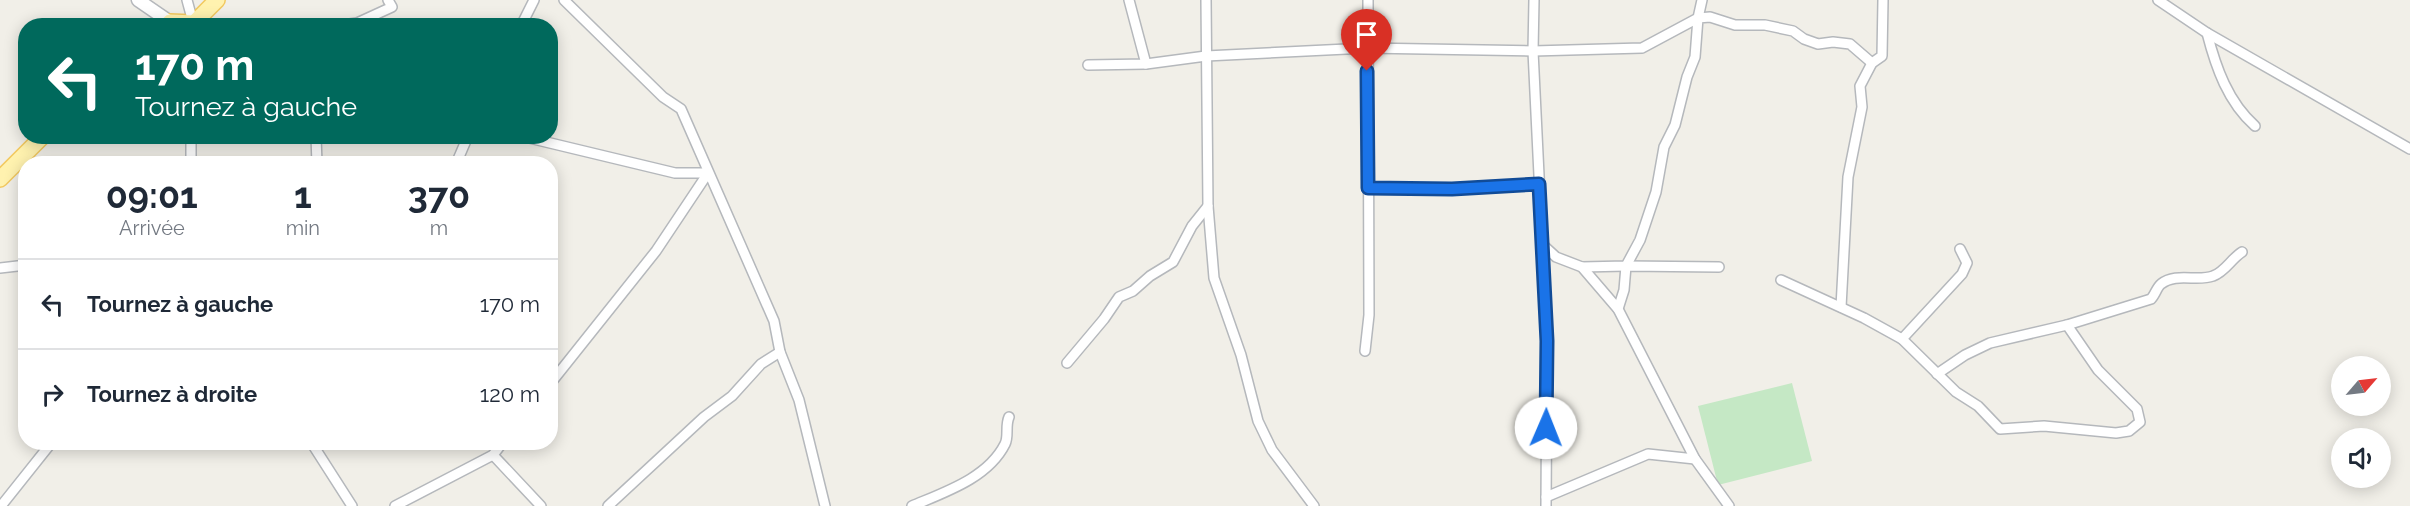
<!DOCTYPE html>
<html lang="fr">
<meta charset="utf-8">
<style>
:root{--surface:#fff;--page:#f6f6f7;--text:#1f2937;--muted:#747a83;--line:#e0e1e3}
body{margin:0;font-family:Raleway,sans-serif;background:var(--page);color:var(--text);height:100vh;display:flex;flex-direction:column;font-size:22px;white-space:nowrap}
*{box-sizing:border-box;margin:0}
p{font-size:20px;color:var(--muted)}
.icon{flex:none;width:33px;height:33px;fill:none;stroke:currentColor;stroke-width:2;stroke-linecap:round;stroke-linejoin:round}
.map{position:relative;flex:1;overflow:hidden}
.side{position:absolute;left:18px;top:156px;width:540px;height:294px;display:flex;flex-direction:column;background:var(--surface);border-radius:24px;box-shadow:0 3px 15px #0003}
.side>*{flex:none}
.banner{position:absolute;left:18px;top:18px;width:540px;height:126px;border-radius:24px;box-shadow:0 3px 15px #0003;background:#00695c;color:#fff;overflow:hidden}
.needle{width:39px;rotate:62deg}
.buttons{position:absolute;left:2331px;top:356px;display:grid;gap:12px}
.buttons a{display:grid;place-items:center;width:60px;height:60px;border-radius:50%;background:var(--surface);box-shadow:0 3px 15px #0003;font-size:30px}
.pin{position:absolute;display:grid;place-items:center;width:51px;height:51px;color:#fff;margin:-62px -26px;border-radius:50% 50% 50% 0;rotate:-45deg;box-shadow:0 0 6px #0007}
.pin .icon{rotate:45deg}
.me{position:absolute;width:66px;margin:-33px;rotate:1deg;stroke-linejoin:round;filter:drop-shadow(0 0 4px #0008)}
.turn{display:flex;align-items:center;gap:21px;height:126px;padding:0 18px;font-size:27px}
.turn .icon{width:78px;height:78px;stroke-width:2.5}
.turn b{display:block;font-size:42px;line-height:51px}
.eta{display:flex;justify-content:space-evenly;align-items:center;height:102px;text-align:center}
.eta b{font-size:36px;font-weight:700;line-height:42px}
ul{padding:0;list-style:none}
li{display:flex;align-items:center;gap:18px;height:90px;padding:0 18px;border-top:2px solid var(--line)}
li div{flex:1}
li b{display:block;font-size:22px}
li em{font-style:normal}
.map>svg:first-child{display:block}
</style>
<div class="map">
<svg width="2410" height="506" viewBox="0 0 2410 506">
<rect width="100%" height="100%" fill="#f1efe8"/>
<polygon fill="#c5e8c5" points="1792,383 1812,461 1718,485 1698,406"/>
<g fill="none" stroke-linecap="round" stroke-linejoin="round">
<g stroke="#b5b8bc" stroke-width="12">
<g id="minor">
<polyline points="187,0 194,26"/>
<polyline points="564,0 663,97 681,109 774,321 780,352 799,400 825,506"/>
<polyline points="1129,0 1146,64"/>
<polyline points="1206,0 1208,206 1214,278 1241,355 1258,421 1272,450 1314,506"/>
<polyline points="1534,0 1533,51 1547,341 1546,506"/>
<polyline points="2158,0 2207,33 2410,149"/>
<polyline points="335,26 357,23 392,7 388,0"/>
<polyline points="521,26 534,0"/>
<path d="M2207,33C2216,68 2228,102 2255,126"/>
<polyline points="1088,65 1146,64 1206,56 1367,48 1533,51 1642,48 1698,18 1702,0"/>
<polyline points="316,136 317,164"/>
<polyline points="521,136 675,173 708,173"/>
<polyline points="191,164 191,136"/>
<polyline points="456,164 468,136"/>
<polyline points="1368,188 1452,189 1539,184"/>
<polyline points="1544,246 1556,257 1582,267 1618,309 1695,459 1729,506"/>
<polyline points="1582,267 1626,266 1640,240 1656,192 1664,147 1675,125 1687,77 1695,57 1698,18 1710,17 1735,25 1765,25 1793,31 1804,39 1818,44 1833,42 1850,44 1872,63"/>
<polyline points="0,268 26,265"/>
<polyline points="1781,280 1864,318 1902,339 1956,392 1978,406 2000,429 2044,426 2116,433 2129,431 2140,422 2137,409 2098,370 2067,325"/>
<polyline points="1841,307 1848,177 1862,107 1860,86 1872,63 1882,56 1883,0"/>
<polyline points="1618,309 1624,290 1626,266 1719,267"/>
<polyline points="1902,339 1962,274 1967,263 1960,249"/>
<polyline points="1365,351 1369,315 1368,0"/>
<polyline points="1067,363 1104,319 1119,297 1133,291 1150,276 1173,262 1192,226 1208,206"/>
<path d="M1937,374L1965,355L1990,343L2067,325L2151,299C2155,295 2157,287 2161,284C2176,272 2197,282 2213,276C2225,272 2231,259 2242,252"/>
<polyline points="550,384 656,251 708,173"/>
<polyline points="311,442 352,506"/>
<polyline points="493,455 541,506"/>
<polyline points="1546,497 1648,454 1695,459"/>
<polyline points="1,506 52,442"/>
<polyline points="395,506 493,455 503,442"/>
<polyline points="608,506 704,417 732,396 761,364 780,352"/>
<path d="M912,506C945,492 988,478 1005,444C1009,436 1005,426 1009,417"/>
</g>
</g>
<g stroke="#b5b8bc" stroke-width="15">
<polyline id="tertiary" points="138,0 170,22"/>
</g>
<g stroke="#f2c960" stroke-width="18">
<g id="primary">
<polyline points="167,26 170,22 194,23 217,0"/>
<polyline points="0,179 43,136"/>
</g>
</g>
<use href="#minor" stroke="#fff" stroke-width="9"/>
<use href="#tertiary" stroke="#fff" stroke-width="12"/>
<use href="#primary" stroke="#fff2af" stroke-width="15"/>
</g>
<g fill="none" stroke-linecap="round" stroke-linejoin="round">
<g stroke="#114b97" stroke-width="15">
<polyline id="route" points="1367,71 1368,188 1452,189 1539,184 1547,341 1546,428"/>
</g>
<use href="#route" stroke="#1a73e8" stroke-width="10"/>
</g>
</svg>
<div class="buttons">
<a><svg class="needle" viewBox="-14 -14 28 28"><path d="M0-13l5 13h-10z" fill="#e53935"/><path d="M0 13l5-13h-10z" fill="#747a83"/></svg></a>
<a><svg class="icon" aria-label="sound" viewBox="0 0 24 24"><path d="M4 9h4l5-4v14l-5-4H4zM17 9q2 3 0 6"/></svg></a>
</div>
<div class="pin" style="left:1367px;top:71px;background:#d93025"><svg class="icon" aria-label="arrive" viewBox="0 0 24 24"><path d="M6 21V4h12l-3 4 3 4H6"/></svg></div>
<svg class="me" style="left:1546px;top:428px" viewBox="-20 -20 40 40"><circle r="19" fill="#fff"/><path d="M0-13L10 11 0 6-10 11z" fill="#1a73e8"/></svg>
<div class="banner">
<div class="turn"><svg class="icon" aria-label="left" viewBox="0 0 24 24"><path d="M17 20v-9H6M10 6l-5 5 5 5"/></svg><div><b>170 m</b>Tournez à gauche</div></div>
</div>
<section class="side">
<div class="eta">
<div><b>09:01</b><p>Arrivée</p></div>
<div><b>1</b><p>min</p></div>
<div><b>370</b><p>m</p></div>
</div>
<ul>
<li><svg class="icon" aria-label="left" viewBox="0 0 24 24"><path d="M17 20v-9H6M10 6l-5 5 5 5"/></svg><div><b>Tournez à gauche</b></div><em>170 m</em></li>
<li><svg class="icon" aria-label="right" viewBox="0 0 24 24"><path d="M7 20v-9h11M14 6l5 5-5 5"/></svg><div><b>Tournez à droite</b></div><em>120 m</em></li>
</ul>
</section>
</div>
